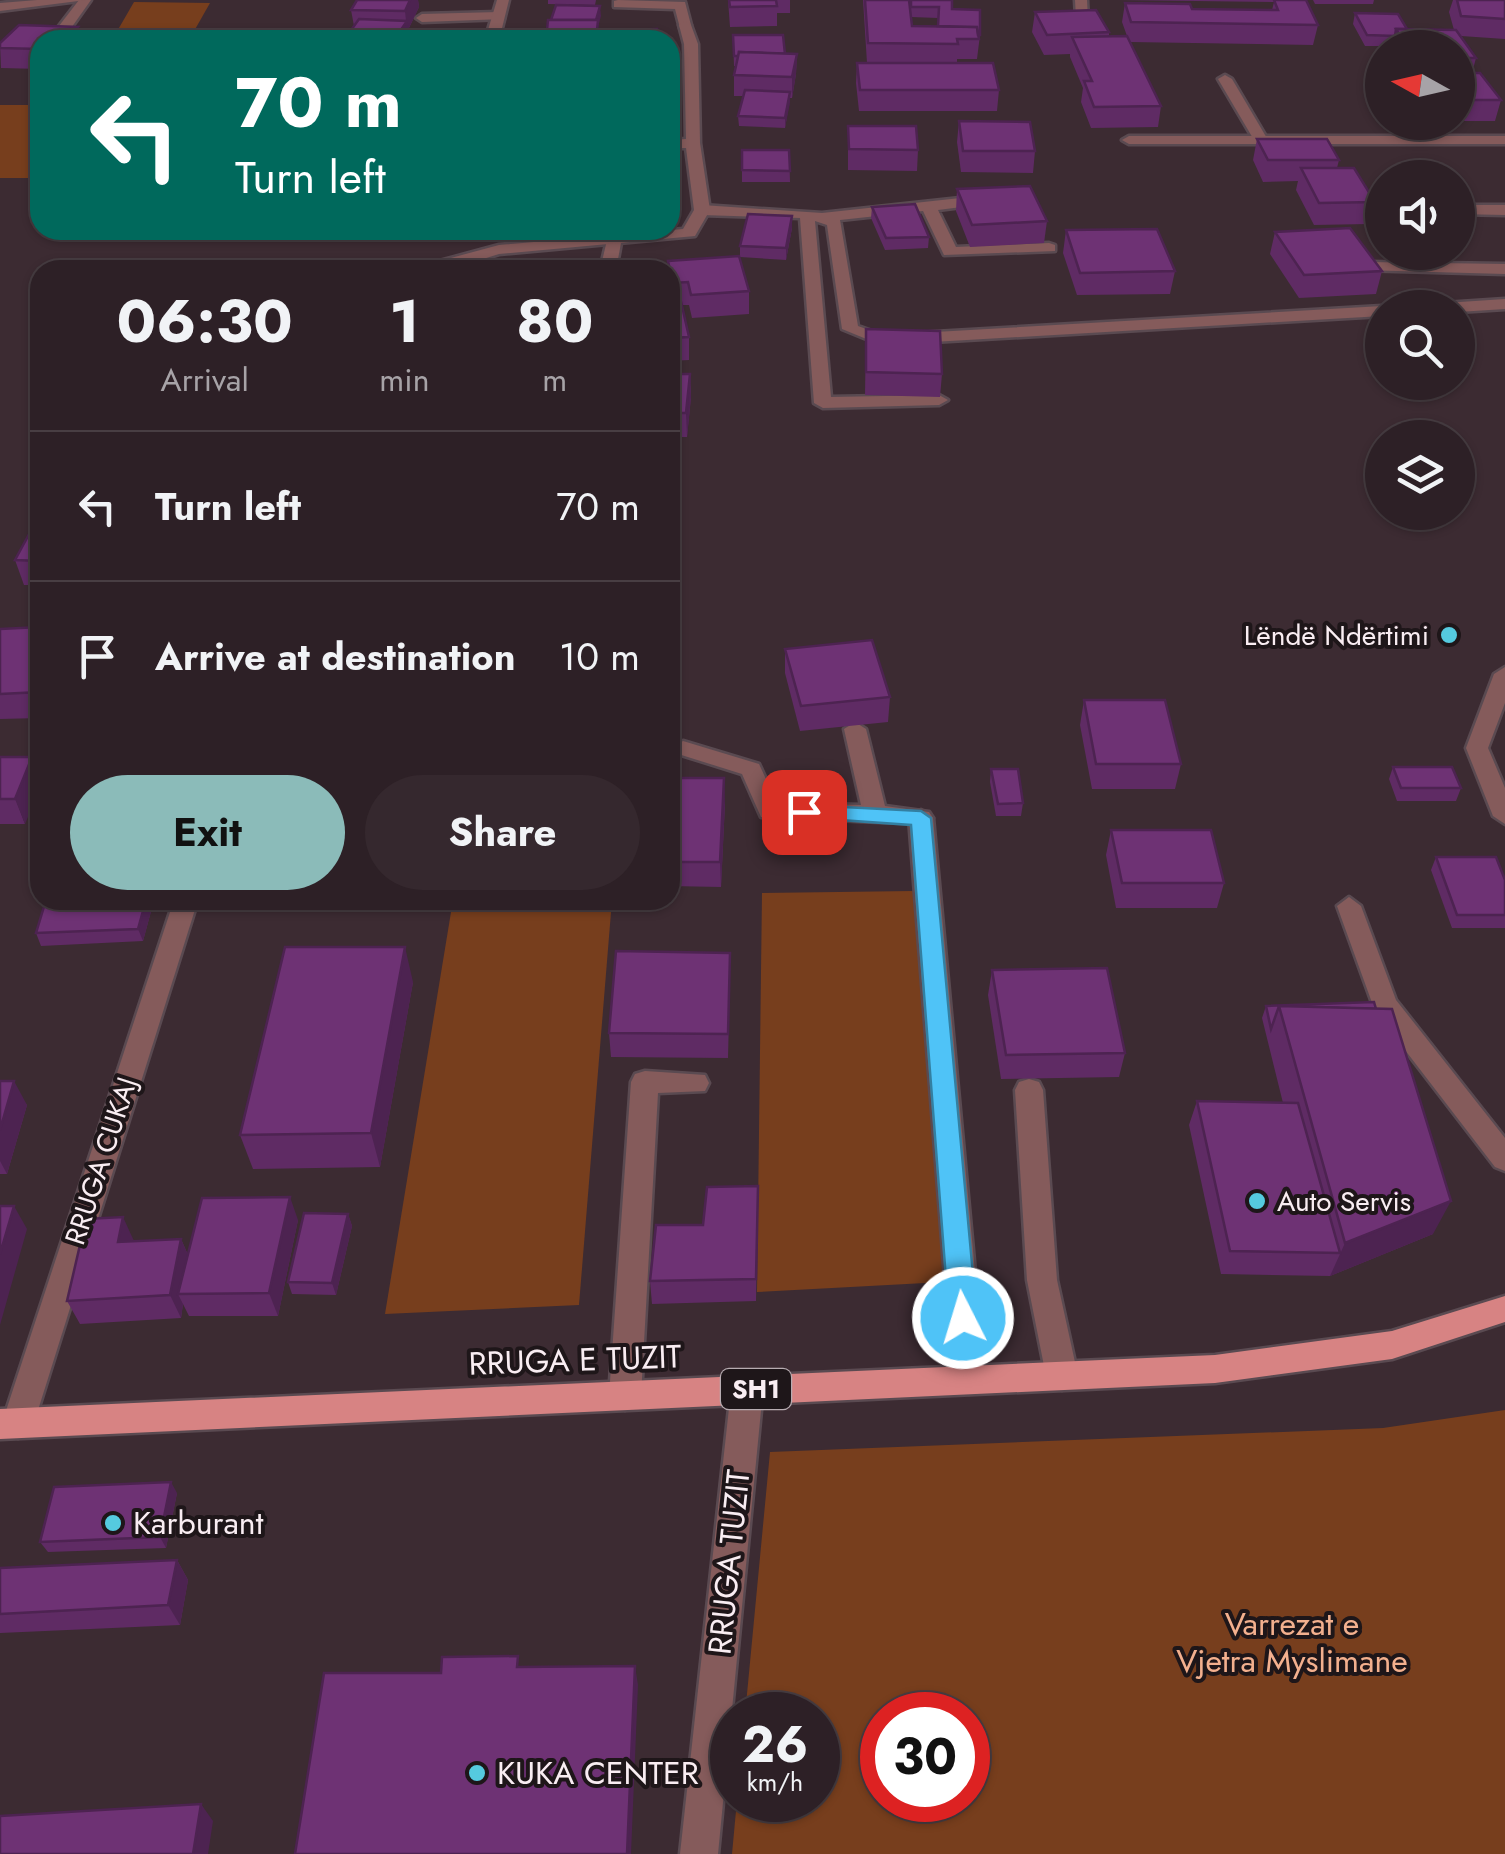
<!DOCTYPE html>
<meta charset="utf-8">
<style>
:root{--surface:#2d2026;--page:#35282e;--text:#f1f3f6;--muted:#a7a3a7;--line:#483e43;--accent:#8bbbb9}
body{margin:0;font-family:Jost,sans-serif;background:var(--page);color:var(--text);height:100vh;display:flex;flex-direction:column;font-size:38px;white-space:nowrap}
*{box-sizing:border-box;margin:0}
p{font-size:32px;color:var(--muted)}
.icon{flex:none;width:55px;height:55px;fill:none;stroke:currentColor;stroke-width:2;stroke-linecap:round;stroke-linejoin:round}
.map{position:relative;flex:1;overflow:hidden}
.drawer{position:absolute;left:30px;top:260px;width:650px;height:650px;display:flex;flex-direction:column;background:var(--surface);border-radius:30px;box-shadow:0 2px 8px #0004,0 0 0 2px var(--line)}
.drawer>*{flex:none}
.hud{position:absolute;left:30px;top:30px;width:650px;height:210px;border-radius:30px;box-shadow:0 2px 8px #0004,0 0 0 2px var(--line);background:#00695c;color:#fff;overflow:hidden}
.needle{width:65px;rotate:278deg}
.controls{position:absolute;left:1365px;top:30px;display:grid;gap:20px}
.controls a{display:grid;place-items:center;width:110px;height:110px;border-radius:50%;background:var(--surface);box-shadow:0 2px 8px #0004,0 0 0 2px var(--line);font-size:50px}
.speed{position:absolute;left:710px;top:1692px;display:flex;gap:20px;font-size:50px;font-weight:700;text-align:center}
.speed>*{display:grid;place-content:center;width:130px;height:130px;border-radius:50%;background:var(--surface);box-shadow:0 2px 8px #0004,0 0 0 2px var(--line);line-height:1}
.speed small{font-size:25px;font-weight:400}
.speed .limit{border:15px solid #d22;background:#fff;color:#111}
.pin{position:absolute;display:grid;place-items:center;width:85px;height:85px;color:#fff;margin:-42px;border-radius:20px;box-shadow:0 5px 15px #0006}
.me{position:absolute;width:110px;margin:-55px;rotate:355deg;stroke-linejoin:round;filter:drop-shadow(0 0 8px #0008)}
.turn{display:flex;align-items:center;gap:35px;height:210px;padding:0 40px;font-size:45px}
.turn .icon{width:130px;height:130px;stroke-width:2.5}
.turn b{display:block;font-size:70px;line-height:85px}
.eta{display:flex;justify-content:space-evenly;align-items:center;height:170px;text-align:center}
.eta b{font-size:60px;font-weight:700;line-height:70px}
.cta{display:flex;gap:20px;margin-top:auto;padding:20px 40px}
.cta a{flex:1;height:115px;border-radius:60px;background:var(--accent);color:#111;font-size:40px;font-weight:700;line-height:115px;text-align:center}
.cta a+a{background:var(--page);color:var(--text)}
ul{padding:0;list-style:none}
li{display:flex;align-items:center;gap:30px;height:150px;padding:0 40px;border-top:2px solid var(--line)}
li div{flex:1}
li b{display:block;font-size:38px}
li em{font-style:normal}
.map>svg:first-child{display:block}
</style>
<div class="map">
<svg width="1505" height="1854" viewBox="0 0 1505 1854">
<rect width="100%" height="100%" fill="#3c2b32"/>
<g fill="#773e1d" fill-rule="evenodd">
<polygon points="134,2 210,3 189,40 112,40"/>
<polygon points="40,99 40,178 0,178 0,105 35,105"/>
<polygon points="913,891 944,1282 757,1292 762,893"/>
<polygon points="453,900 612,900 579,1305 385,1314"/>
<path d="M1505,1410V1854H732L737,1800H818V1715H745L770,1452L1383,1428ZM882,1715H968V1800H882Z"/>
</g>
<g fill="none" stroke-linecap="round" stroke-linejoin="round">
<g stroke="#5a4a51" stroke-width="5">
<g id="service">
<polygon points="79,0 91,0 64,38 54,38 52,35"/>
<polygon points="618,0 685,2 691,25 680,28 675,9 614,7 614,1"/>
<polygon points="1075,0 1087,0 1088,19 1068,31 1058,31 1058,25 1076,17"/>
<polygon points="499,12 504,13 504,19 422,22 416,18 422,14"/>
<polygon points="1225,75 1232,79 1268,140 1266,143 1254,140 1218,79"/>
<polygon points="988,195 996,200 993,203 938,210 956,247 1049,243 1055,245 1055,251 944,255 923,211 840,220 858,326 883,335 1382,306 1388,308 1382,308 1382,316 881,345 842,329 827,225 815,221 831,397 939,395 948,400 939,405 823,408 814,403 800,218 702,215 694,210 702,205 822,213"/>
<polygon points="1505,205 1505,215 1458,214 1458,205"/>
<polygon points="1382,206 1382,215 1364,211 1367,208"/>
<polygon points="607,240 621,243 616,270 600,270"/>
<polygon points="1367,262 1505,264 1505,274 1361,270 1359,267"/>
<polygon points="1505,299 1505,309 1458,312 1458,308 1437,308 1445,303"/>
<polygon points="1505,667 1505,703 1488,748 1505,788 1505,824 1493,816 1466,748 1494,674"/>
<polygon points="855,722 866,729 885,806 929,812 933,818 929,824 761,817 742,774 675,753 672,748 683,741 759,764 777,803 861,805 844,729"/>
<polygon points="1349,897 1361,906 1396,1000 1505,1138 1505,1171 1495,1167 1375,1011 1337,906"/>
<polygon points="645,1071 705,1075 709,1083 705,1091 658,1093 641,1396 636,1406 625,1410 614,1406 609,1396 631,1082 635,1074"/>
<polygon points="1029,1079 1039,1082 1043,1090 1057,1280 1078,1376 1073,1386 1062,1390 1051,1386 1046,1376 1027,1280 1015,1090 1019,1082"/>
</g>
</g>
<g stroke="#5a4a51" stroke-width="5">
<g id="minor">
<polygon points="37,0 86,0 0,11 0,3"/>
<polygon points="497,0 509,0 499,40 485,40"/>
<polygon points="685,21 691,25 698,44 700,143 710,210 695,236 499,254 448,270 432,270 436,262 499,245 683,229 694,210 686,148 670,148 670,140 686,139 684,44 679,25"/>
<polygon points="1505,136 1505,144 1129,144 1122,140 1129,136"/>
<polygon points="921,810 933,818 985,1380 980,1390 969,1394 958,1390 953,1380 909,818"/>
<polygon points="174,900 198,900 34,1423 29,1433 18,1438 7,1433 2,1423"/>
<polygon points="747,1376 758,1380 763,1390 718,1854 680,1854 731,1390 736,1380"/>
</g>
</g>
<g stroke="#5a4a51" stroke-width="5">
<polygon id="primary" points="1505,1296 1505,1322 1392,1359 1215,1383 0,1439 0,1409 1215,1355 1392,1331"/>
</g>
<use href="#service" fill="#855b5b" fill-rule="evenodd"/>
<use href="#minor" fill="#855b5b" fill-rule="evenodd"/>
<use href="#primary" fill="#d78383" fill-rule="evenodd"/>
</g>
<g fill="#5f2b64" fill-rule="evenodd">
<polygon points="357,0 418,0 419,7 408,30 409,40 344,40 354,26 351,10"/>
<polygon points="548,0 596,0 595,5 548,4"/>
<polygon points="728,0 790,0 790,13 777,13 777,26 730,27"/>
<path d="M863,0H909L910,15L911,0L952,9L980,35L977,59H957V63L999,90L997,111H859L856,83L857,63H867ZM911,17L938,18V26H912Z"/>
<polygon points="1117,0 1306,0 1318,25 1313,45 1130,42 1161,106 1158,127 1091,128 1081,102 1083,88 1070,57 1070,54 1044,55 1032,32 1035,12 1109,32 1109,36 1127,36 1122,22 1125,3 1192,9 1272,10 1274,2"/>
<polygon points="1313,0 1374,0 1373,4 1315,4"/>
<polygon points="1453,0 1505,0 1505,39 1461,36 1476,58 1472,73 1501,100 1495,121 1458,121 1458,48 1392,48 1392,46 1365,46 1353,24 1355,13 1407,29 1454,30 1449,12"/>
<polygon points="733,35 785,54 797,54 796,74 792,98 790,98 785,128 739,126 738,116 743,96 734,96 734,75 736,66 734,66"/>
<polygon points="40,40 40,69 1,68 0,43"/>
<polygon points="959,121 1035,151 1033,173 961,172 957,142"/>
<polygon points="848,126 918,150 917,171 848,170"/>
<polygon points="1257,139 1339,160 1337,168 1375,202 1369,224 1314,225 1296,190 1298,181 1263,182 1253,160"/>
<polygon points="742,150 789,150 790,182 742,182"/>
<polygon points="957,189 1047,221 1044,243 970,247 956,211"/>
<polygon points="872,207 929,237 928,248 885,250 871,218"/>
<polygon points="792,216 792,228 786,260 740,257 740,246"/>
<polygon points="90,230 130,230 127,233"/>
<polygon points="1066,230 1175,271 1170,294 1077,295 1063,253"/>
<polygon points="1275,232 1382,271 1376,294 1299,298 1270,254"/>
<polygon points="668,261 749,291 749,314 692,318 689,305 682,305 689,337 689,360 670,361 670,297 672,297"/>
<polygon points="866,329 942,374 940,397 865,395"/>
<polygon points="670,374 690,374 691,397 687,437 670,437"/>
<polygon points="40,514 40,585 24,585 15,560"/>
<polygon points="40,627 40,718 0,719 0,629"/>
<polygon points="785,649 890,697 888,722 800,731 785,673"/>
<polygon points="1084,700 1181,764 1175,789 1092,789 1080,725"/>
<polygon points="670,726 677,726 676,756 670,756"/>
<polygon points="0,757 25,824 0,824"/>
<polygon points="1393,767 1461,788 1456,801 1397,801 1389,779"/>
<polygon points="991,769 1023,803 1021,816 996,816 990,782"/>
<polygon points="670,778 725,803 721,887 670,886"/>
<polygon points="1111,830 1224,883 1217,908 1116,908 1106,855"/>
<polygon points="1436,857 1505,880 1505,928 1452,928 1431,870"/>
<polygon points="46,900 151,900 153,904 143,941 41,946 36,933"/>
<polygon points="992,970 1125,1053 1119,1077 1001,1079 988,995"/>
<polygon points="730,977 728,1058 611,1057 609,1033"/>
<polygon points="413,982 380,1167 253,1169 240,1135"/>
<polygon points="1374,1002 1433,1234 1330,1276 1221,1274 1189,1125 1197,1101 1283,1103 1262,1018 1266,1006"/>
<polygon points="0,1081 27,1105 7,1174 0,1174"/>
<polygon points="758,1186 756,1301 652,1304 650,1281 703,1225"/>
<polygon points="348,1214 352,1226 336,1295 292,1294 288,1282"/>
<polygon points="298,1220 278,1316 189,1316 183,1304 181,1318 80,1324 67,1301 134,1241 181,1239 188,1255"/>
<polygon points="177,1493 166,1548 48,1552 40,1542"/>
<polygon points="177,1560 188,1580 180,1625 0,1633 0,1614"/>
</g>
<g fill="#4d2351">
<polygon points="410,0 418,0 419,7 408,30 409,40 394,40 406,21 405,11"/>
<polygon points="600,6 601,16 598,27 599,40 596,40 595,26"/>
<polygon points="78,27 82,40 66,40"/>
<polygon points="797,54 796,74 792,98 792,77"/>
<polygon points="790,92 790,103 785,128 785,118"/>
<polygon points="792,216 792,228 786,260 786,248"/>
<polygon points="690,374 691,397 687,437 686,413"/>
<polygon points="32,757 40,776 40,788 25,824 15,799"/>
<polygon points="724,778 725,803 721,887 720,862"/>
<polygon points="146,900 151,900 153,904 143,941 138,929"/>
<polygon points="405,947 413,982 380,1167 371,1133"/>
<polygon points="14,1081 27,1105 7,1174 0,1161 0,1130"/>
<polygon points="290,1197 298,1220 278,1316 269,1293"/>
<polygon points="1451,1201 1433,1234 1330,1276 1345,1243"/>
<polygon points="14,1206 27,1229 0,1325 0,1254"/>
<polygon points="348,1214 352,1226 336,1295 332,1283"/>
<polygon points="123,1217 134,1241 118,1242"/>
<polygon points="181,1239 191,1262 178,1294 183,1304 181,1318 170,1295"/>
<polygon points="171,1482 177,1493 166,1548 160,1537"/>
<polygon points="177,1560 188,1580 180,1625 168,1605"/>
<polygon points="635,1666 638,1685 631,1854 627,1854"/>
<polygon points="201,1804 213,1821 208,1854 193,1854"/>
</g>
<g fill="#6e3274" stroke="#4d2351" stroke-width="2.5">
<polygon points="357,0 410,0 405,11 351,10"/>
<polygon points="729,0 776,0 777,6 730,7"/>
<polygon points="865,0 909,0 912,26 977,27 979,39 957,39 958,44 868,43"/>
<polygon points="911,0 952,0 952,9 980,10 980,35 978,35 977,27 938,26 939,7 911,7"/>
<polygon points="1274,0 1306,0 1318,25 1131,22 1125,3 1190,4 1192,9 1278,10"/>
<polygon points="1457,0 1505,0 1505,19 1461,16"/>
<polygon points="556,5 600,6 596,20 551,20"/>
<polygon points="1096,10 1109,32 1047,35 1035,12"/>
<polygon points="1355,13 1398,14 1407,29 1396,29 1395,36 1367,35"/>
<polygon points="359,19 407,21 394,40 344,40"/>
<polygon points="548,20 598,20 596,40 546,40"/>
<polygon points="19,25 78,27 66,40 40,40 40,49 0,48 0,43"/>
<polygon points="657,29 658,40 616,40 616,30"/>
<polygon points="1396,29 1456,30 1476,58 1458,58 1458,48 1408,48"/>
<polygon points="733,35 783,35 785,54 739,52 739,56 734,56"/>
<polygon points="1127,36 1161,106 1094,107 1084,81 1092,81 1072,37"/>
<polygon points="739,52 797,54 792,77 734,75"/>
<polygon points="857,63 993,63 999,90 860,90"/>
<polygon points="1458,73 1480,73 1501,100 1458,100"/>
<polygon points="745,90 790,92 785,118 738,116"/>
<polygon points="959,121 1030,122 1035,151 963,151"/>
<polygon points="848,126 916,126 918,150 849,149"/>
<polygon points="1257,139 1327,139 1339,160 1268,160"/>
<polygon points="742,150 789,150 790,171 742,170"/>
<polygon points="1301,168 1354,168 1375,202 1319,203"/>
<polygon points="1030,186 1047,221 972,225 957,189"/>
<polygon points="915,204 929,237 886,238 872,207"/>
<polygon points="748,214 792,216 786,248 740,246"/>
<polygon points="1350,228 1382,271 1304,275 1275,232"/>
<polygon points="1157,229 1175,271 1080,273 1066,230"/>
<polygon points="739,256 749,291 691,295 688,282 673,283 668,261"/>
<polygon points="670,297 680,297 689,337 670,338"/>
<polygon points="866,329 940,331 942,374 866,372"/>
<polygon points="670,374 690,374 686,413 670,413"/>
<polygon points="40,514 40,561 15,560"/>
<polygon points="40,627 40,692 0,694 0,629"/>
<polygon points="872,640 890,697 801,706 785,649"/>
<polygon points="1084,700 1165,700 1181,764 1096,764"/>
<polygon points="670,726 677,726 675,744 670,744"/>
<polygon points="0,757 32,757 15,799 0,799"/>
<polygon points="1393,767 1452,767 1461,788 1401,788"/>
<polygon points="991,769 1018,769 1023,803 998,804"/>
<polygon points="670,778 724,778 720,862 670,862"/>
<polygon points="1111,830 1211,830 1224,883 1122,883"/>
<polygon points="1436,857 1496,857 1505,880 1505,915 1457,915"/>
<polygon points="46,900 146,900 138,929 36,933"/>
<polygon points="285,947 405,947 371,1133 240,1135"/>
<polygon points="616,951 730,953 728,1034 609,1033"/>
<polygon points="1107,968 1125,1053 1006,1055 992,970"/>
<polygon points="1374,1002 1376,1009 1279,1006 1271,1029 1266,1006"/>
<polygon points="1279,1006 1392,1009 1451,1201 1345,1243"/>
<polygon points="0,1081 14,1081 0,1130"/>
<polygon points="1197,1101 1298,1103 1340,1253 1230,1251"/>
<polygon points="758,1186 756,1279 650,1281 656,1225 703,1225 707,1187"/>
<polygon points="290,1197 269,1293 178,1294 202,1198"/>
<polygon points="0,1206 14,1206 0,1254"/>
<polygon points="304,1213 348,1214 332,1283 288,1282"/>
<polygon points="123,1217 118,1242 181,1239 170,1295 67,1301 86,1219"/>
<polygon points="171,1482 160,1537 40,1542 54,1487"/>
<polygon points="177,1560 168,1605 0,1614 0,1568"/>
<polygon points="518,1656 517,1667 635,1666 627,1854 295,1854 324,1673 441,1673 442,1657"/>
<polygon points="201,1804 193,1854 0,1854 0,1816"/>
</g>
<polygon fill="#4fc3f7" stroke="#337fa1" stroke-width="2.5" points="804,805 921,811 931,818 977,1318 973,1327 963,1330 953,1327 949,1318 911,825 797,817 794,812 797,807"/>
<g fill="#55cadf" stroke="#1e1619" stroke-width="4">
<circle cx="1449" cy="635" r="10"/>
<circle cx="1257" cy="1201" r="10"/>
<circle cx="113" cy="1523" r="10"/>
<circle cx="477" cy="1773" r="10"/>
</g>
<g text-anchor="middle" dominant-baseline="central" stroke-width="8" stroke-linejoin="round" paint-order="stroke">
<rect fill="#1e1619" stroke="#b7acb1" stroke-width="2.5" x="721" y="1369" width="70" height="40" rx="8"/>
<g font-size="25" font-weight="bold" fill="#f9edf2">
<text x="756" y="1389">SH1</text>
</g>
<g font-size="28" fill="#f9edf2" stroke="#1e1619" text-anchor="end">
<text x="1429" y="635">Lëndë Ndërtimi</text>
<text x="1277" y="1201" text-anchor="start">Auto Servis</text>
</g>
<g font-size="28" fill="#f9edf2" stroke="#1e1619">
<text transform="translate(101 1161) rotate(-72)">RRUGA CUKAJ</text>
</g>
<g font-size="32" fill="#f9edf2" stroke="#1e1619">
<text transform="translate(575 1360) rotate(-2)">RRUGA E TUZIT</text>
<text transform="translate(729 1562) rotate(-84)">RRUGA TUZIT</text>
</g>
<g font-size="32" fill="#f9edf2" stroke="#1e1619" text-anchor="start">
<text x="133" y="1523">Karburant</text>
<text x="497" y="1773">KUKA CENTER</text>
</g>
<g font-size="32" fill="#f3b08e" stroke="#1e1619">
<text x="1292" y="1624">Varrezat e<tspan x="1292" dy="37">Vjetra Myslimane</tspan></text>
</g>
</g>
</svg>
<div class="controls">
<a><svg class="needle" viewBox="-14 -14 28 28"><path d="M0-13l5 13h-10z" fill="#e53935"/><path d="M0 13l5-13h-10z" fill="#a7a3a7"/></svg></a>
<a><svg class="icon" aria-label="sound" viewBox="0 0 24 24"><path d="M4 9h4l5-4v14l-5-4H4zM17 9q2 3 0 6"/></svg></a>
<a><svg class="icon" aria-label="search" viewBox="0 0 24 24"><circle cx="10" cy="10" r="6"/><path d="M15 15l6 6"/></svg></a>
<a><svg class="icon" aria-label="layers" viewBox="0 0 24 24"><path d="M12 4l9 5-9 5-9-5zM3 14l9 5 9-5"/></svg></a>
</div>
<div class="speed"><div>26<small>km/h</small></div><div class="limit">30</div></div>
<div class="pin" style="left:804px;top:812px;background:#d93025"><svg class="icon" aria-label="arrive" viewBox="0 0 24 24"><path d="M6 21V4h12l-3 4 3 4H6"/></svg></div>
<svg class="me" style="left:963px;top:1318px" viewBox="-20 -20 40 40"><circle r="17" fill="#4fc3f7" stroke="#fff" stroke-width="3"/><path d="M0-11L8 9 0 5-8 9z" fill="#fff"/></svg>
<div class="hud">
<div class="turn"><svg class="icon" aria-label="left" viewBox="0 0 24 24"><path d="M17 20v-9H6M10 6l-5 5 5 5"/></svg><div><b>70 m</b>Turn left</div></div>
</div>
<section class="drawer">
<div class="eta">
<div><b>06:30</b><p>Arrival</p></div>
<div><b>1</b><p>min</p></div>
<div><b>80</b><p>m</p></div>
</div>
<ul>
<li><svg class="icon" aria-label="left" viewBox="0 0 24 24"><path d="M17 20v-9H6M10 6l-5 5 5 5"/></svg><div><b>Turn left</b></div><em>70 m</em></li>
<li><svg class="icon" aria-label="arrive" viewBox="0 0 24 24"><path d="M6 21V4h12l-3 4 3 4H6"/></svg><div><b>Arrive at destination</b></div><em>10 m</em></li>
</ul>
<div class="cta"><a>Exit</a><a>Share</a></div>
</section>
</div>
